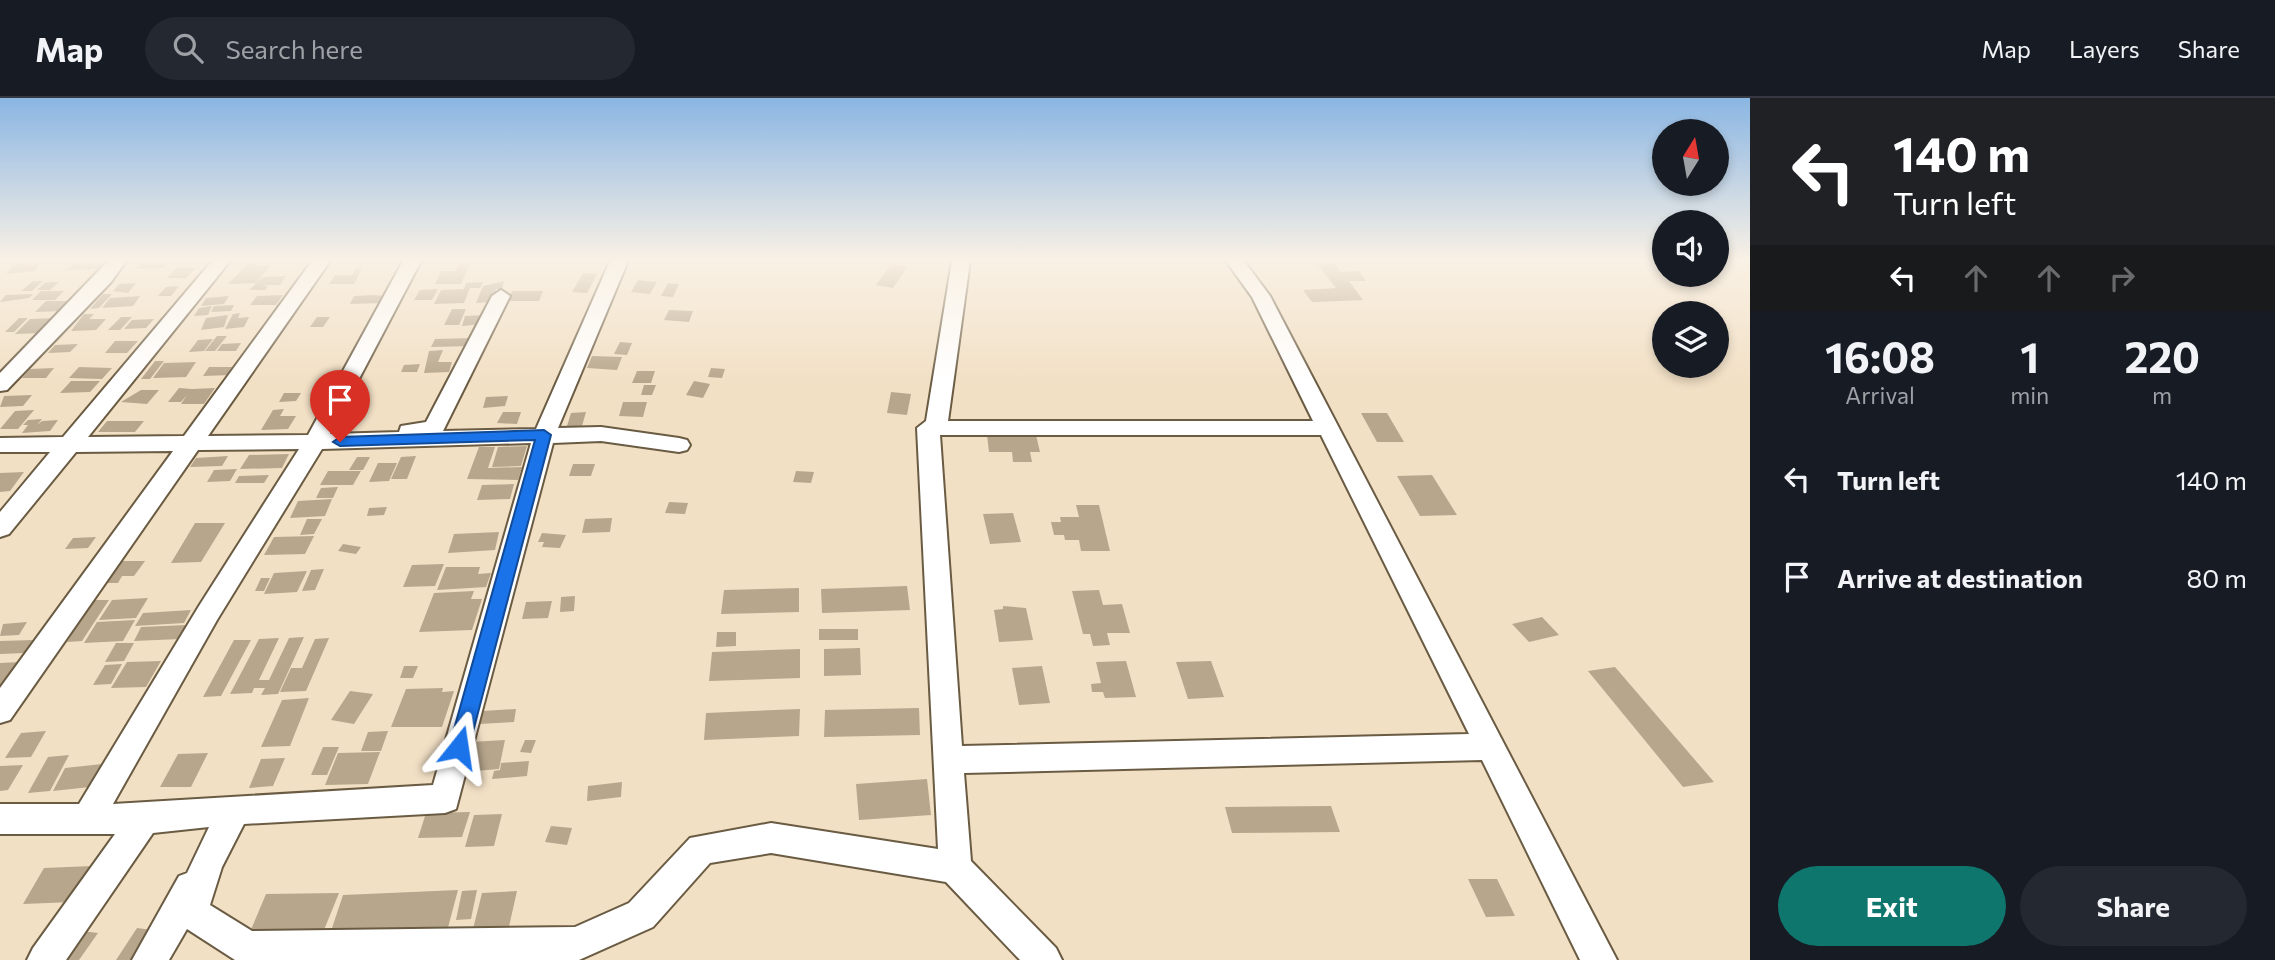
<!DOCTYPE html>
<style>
:root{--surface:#171b24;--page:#242831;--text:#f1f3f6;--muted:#9ea1a6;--line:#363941;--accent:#0f766e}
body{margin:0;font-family:Commissioner,sans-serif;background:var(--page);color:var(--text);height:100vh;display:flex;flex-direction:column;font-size:26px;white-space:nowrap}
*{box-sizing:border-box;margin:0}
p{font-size:23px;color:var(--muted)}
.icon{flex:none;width:38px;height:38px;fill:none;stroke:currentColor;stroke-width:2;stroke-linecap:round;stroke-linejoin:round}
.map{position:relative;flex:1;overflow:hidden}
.details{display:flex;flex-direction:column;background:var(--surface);width:525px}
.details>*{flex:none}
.top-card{background:#202124;color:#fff;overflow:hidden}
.needle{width:46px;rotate:11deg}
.fabs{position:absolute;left:1652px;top:21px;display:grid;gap:14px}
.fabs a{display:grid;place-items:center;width:77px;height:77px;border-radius:50%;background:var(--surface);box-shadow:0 4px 10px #0003;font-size:35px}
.pin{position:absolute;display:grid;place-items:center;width:60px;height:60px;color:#fff;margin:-72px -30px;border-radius:50% 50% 50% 0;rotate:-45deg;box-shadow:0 0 7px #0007}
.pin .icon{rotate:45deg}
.me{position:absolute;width:77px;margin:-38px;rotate:15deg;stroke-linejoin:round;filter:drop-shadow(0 0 5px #0008)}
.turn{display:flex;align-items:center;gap:24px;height:147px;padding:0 28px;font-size:32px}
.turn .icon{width:91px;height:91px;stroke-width:2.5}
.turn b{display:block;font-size:49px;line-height:60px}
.lanes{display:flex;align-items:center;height:66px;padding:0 28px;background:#0003;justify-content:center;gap:35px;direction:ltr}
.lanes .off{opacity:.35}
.eta{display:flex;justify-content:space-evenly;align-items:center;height:119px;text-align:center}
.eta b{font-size:42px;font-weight:700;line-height:49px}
.action{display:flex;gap:14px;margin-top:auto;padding:14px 28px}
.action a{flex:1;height:80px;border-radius:42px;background:var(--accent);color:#fff;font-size:28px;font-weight:700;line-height:80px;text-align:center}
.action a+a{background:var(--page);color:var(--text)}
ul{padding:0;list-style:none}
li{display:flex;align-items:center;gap:21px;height:98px;padding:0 28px}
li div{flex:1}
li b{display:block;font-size:26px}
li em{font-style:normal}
header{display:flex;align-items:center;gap:42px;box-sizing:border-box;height:98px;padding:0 35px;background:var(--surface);border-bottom:2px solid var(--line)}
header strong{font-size:33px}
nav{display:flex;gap:38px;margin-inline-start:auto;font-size:24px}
.search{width:490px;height:63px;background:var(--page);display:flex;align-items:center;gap:18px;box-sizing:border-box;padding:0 24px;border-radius:38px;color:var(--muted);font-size:26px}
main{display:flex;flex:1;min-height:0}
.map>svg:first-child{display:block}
</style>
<header>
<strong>Map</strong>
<div class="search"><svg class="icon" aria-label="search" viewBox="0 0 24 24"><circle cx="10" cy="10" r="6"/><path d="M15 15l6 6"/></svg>Search here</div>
<nav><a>Map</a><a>Layers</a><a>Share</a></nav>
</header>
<main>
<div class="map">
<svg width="1750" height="862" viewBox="0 0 1750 862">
<rect width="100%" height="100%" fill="#f2e0c5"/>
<g fill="#b7a68c">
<polygon points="76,163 108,163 100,171 67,172"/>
<polygon points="143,163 169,163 163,170 136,171"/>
<polygon points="236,163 261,163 258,167 271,167 256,185 228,186 248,166 233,167"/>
<polygon points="1315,163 1333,163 1341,174 1359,173 1366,183 1349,183 1363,202 1312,204 1303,192 1336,190"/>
<polygon points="41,164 35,173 6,176 13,167"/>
<polygon points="459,166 470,166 461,186 435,186 441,173 456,173"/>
<polygon points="891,166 907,169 893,190 876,187"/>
<polygon points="177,169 196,170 186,180 167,180"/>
<polygon points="356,170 362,170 354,186 329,186 335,177 352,177"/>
<polygon points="583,175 597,176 587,195 572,194"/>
<polygon points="286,178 280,187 261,187 268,188 265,192 249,192 263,179"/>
<polygon points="638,182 657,184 650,196 631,194"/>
<polygon points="33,183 43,183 32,193 21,193"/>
<polygon points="504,183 502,191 496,191 491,204 476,205 483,188"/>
<polygon points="46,184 59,184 50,192 37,192"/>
<polygon points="483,184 480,190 470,190 464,205 434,206 441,192 464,191 466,185"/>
<polygon points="136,185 128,195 113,193 119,186"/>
<polygon points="668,185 679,186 673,199 661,198"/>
<polygon points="179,188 171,198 158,198 166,189"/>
<polygon points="438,191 432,202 414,202 420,192"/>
<polygon points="41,193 64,193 55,202 32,202"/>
<polygon points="512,193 543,193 539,203 508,203"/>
<polygon points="33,196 29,200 0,204 6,197"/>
<polygon points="103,196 112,196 99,210 90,211"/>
<polygon points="283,197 276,207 250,207 257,198"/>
<polygon points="140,198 133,208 102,210 110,200"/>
<polygon points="229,198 224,206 201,208 206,200"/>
<polygon points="354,198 374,197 382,198 378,205 350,206"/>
<polygon points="46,203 74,203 63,213 35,214"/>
<polygon points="234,207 231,213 211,214 214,208"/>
<polygon points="212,208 208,217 194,218 199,210"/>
<polygon points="452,211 466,211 459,227 444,227"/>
<polygon points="669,212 693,213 689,224 664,222"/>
<polygon points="240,215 238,220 249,219 244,229 225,231 233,216"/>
<polygon points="84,216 94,216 89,221 106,221 96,232 71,233"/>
<polygon points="228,217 224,229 201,232 206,220"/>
<polygon points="487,217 484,226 462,228 465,218"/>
<polygon points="121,219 132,219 120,232 108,232"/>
<polygon points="317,219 330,219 323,229 310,229"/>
<polygon points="19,220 28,220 14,234 5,234"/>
<polygon points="57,220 43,235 15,236 30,221"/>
<polygon points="154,221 146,230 124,231 132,222"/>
<polygon points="217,238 227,238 215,253 205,253"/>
<polygon points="475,240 472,248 431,249 435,241"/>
<polygon points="213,241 204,253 189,254 198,242"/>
<polygon points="115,243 138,243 127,255 105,255"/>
<polygon points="620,244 632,245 627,257 614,256"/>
<polygon points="241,245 236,253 217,253 222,246"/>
<polygon points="78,246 70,254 48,255 55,247"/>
<polygon points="443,252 438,264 452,264 449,274 424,275 429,253"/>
<polygon points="592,258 622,259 617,272 587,270"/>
<polygon points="155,263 164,263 150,281 141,281"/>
<polygon points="196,264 186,279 153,280 164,265"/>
<polygon points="420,266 417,274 401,274 404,267"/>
<polygon points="79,269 112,270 102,281 69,280"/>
<polygon points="209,269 236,269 231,277 203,278"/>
<polygon points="54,270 46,280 22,280 30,271"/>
<polygon points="711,270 725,271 722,280 708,279"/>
<polygon points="637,273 655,273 651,285 632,285"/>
<polygon points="71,283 100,283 90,294 60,295"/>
<polygon points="694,283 710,286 703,300 686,297"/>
<polygon points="644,287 656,287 652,297 641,297"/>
<polygon points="179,290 192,291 215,290 204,306 181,306 187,297 181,304 168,304"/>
<polygon points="141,292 159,292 147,306 121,304"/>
<polygon points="891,294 911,296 907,317 887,315"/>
<polygon points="284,295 301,295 296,303 279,304"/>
<polygon points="32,297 23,308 0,309 4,298"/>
<polygon points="508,298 505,308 483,310 486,299"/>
<polygon points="623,304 647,304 643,319 619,318"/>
<polygon points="284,311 280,318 296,318 288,331 261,332 273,312"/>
<polygon points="34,312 18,331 0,331 15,313"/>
<polygon points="503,314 521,314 517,326 497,325"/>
<polygon points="586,314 582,328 567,328 571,315"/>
<polygon points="1361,315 1387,315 1404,344 1377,344"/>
<polygon points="42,321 37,327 42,323 58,322 50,333 22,335 28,327 23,327 28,322"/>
<polygon points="107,323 144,323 135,334 98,334"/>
<polygon points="1010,331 1036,337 1040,354 1030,354 1032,364 1013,364 1012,354 989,354 987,337 1011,337"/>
<polygon points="527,348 521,368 492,369 498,349"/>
<polygon points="479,349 495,349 488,370 522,369 518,382 467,381"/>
<polygon points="289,356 282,370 240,371 249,357"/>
<polygon points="228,358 222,368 190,369 196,360"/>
<polygon points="416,358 407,381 391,381 401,359"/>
<polygon points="357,359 370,359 363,372 349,372"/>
<polygon points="378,365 397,365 389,383 369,384"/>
<polygon points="573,366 595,366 591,378 569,378"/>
<polygon points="237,371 230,383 207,384 214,372"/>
<polygon points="328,373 361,373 353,387 320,387"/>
<polygon points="796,373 814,374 811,385 793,384"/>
<polygon points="24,374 10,393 0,394 0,375"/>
<polygon points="269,377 264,385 235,385 239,378"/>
<polygon points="1432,377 1457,417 1420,418 1397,378"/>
<polygon points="514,386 510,401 477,402 482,387"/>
<polygon points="338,389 333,400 316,400 321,390"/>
<polygon points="332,401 325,418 290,420 298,403"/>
<polygon points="669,404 688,405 685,416 665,415"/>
<polygon points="1076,407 1099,407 1110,453 1081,453 1079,442 1065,442 1064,437 1054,437 1051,424 1061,424 1060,419 1079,419"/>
<polygon points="387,409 384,417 367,418 369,410"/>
<polygon points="1013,415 1021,444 990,446 983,416"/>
<polygon points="612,420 610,434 582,435 585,421"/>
<polygon points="307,421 322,421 314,436 300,437"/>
<polygon points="195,425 225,425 201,464 171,465"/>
<polygon points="499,434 495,452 448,455 454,436"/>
<polygon points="542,435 566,437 560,450 542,449 544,444 538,444"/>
<polygon points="314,438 305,456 264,457 274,439"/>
<polygon points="96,439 88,450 65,451 73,440"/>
<polygon points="343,446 361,449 356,456 338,453"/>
<polygon points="120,463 145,463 134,478 122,478 118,485 105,485"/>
<polygon points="444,466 435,488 403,489 412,467"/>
<polygon points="446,469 480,469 476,483 478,476 491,475 486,489 437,492"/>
<polygon points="324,471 315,492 302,493 311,472"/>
<polygon points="307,473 297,494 264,496 274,475"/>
<polygon points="261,480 270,480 264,493 255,493"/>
<polygon points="907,488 910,512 822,515 821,491"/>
<polygon points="799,490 799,514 721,516 724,492"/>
<polygon points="1099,492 1103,507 1122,506 1130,535 1107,535 1110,547 1093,548 1090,536 1083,536 1072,493"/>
<polygon points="474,493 471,501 482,501 472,532 419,534 434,495"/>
<polygon points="575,498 574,513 560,514 561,499"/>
<polygon points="148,500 136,520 99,522 112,502"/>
<polygon points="94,502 109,502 82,543 67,544"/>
<polygon points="552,503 548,520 522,521 526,504"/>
<polygon points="1003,508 1026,510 1033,542 999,544 994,512 1003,511"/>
<polygon points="191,512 184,525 135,528 143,515"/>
<polygon points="1542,519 1559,537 1529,544 1512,526"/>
<polygon points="135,522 123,543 84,545 97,524"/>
<polygon points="27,524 19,537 0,538 3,526"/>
<polygon points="187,527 180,541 134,543 141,529"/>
<rect x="819" y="531" width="39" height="11"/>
<polygon points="717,534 736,534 736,548 716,549"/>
<polygon points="304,539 278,596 261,597 265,590 254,590 252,595 230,596 259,541 279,540 259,582 269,582 289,540"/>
<polygon points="329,540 306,593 280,594 291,570 302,570 315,541"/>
<polygon points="34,542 25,555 0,556 0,543"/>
<polygon points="234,542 251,542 221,598 203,599"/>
<polygon points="116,545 134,545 124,563 105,564"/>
<polygon points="860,550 861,577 824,578 824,551"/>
<polygon points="800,551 800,580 709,583 712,554"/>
<polygon points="161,563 146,589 111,590 127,564"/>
<polygon points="1126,563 1136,599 1105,600 1103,594 1092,594 1091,586 1101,585 1096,564"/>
<polygon points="1211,563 1224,599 1188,601 1176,564"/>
<polygon points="21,564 4,589 0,589 0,565"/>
<polygon points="122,566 111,586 93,587 105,567"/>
<polygon points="404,568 418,568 413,580 400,580"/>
<polygon points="1042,568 1050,605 1019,607 1012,570"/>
<polygon points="1615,569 1714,684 1683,689 1588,573"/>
<polygon points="443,590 442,594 454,593 442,629 391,629 406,591"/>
<polygon points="350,593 373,596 354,626 331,622"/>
<polygon points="309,600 290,648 261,649 282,602"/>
<polygon points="919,610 920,637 824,639 825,612"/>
<polygon points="516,611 514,624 480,626 483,613"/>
<polygon points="800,611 799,638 704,642 706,615"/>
<polygon points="46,633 31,659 5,660 21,635"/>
<polygon points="388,633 381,653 361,653 368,634"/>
<polygon points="505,642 499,671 463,674 470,644"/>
<polygon points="525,642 536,642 531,655 520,654"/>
<polygon points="323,649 339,649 327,677 311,677"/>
<polygon points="380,654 368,686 325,687 338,655"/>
<polygon points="208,655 191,689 160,689 178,656"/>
<polygon points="69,657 50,693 28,695 48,659"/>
<polygon points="285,660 273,688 249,690 261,661"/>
<polygon points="529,663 527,678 492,681 494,673 500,672 501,665"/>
<polygon points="102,666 90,689 53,693 65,670"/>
<polygon points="23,667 8,692 0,693 0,668"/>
<polygon points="927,681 931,717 859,722 856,686"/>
<polygon points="622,684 621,699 587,703 588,688"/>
<polygon points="1331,708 1340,734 1232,735 1225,709"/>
<polygon points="470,714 462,739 418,740 426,715"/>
<polygon points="502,716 494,748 465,749 474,717"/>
<polygon points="551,728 572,730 567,747 545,744"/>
<polygon points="92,768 73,804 23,806 44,770"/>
<polygon points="1468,781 1497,781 1515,818 1486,819"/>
<polygon points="458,792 446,837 328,842 343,797"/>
<polygon points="477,792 471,821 456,822 462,793"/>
<polygon points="517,793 508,833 472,835 482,795"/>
<polygon points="339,795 324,832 250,834 266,796"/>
<polygon points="137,830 152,832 133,862 116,862"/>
<polygon points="82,833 98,835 79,862 61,862"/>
</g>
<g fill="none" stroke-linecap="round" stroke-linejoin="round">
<g stroke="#6a5b43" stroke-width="4">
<g id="minor">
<polygon points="108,163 126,163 111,184 7,292 0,293 0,275"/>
<path d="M212,163H230L88,339L184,338L312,163H330L208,338L308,337L403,163H421L330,336L399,334L401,328L426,324L492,198L501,192L510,198L443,333L536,331L610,163H628L558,330L601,329L679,340L687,342L690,347L687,352L679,354L601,343L553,345L456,711L445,715L244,726L222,769L210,807L252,833L575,829L629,805L690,740L771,725L938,751L917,330L926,323L952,163H970L948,323H1313L1252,199L1226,163H1244L1270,198L1617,862H1580L1482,662L964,675L971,763L1056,850L1062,862H1020L946,784L771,755L710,765L653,829L579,862H235L187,831L169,862H132L179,778L187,775L209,729L153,735L66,862H27L33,850L115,736H0V706H79L199,508L299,351L198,352L10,622L0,625V590L173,353L76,354L9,436L0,439V414L50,354H0V340L63,339ZM940,337H1321L1469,636L962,648ZM531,345L433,687L113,706L217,522L322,351Z"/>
</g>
</g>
<use href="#minor" fill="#fff" fill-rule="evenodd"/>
</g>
<linearGradient id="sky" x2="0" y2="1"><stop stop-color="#8ab6e3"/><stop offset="0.57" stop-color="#f9f1e5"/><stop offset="1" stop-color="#f9f1e5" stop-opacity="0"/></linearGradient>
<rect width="1750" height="284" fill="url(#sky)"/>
<polygon fill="#1a73e8" stroke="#114b97" stroke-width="2" points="544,332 551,337 469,649 466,655 459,657 452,655 449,649 535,342 340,348 333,344 340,339"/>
</svg>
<div class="fabs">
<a><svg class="needle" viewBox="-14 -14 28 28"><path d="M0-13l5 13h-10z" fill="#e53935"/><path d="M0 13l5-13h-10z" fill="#9ea1a6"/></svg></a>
<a><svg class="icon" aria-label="sound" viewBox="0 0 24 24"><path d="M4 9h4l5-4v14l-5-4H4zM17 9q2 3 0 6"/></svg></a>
<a><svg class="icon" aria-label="layers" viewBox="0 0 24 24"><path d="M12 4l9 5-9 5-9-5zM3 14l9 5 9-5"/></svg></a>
</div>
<div class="pin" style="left:340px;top:344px;background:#d93025"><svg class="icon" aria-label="arrive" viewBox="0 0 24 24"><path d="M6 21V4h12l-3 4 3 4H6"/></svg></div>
<svg class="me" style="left:459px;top:649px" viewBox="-20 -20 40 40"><path d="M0-17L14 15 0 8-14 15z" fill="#1a73e8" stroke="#fff" stroke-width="4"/></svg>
</div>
<section class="details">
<div class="top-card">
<div class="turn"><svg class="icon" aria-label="left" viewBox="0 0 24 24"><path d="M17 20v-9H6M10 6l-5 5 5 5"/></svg><div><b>140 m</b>Turn left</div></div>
<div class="lanes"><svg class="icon" aria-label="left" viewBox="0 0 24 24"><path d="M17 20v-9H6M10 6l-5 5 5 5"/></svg><svg class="icon off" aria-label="ahead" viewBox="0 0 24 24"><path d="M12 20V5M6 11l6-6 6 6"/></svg><svg class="icon off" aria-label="ahead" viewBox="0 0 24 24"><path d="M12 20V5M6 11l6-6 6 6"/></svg><svg class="icon off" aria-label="right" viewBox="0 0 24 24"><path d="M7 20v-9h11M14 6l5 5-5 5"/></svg></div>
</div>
<div class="eta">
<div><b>16:08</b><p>Arrival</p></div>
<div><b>1</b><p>min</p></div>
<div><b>220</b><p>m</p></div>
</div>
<ul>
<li><svg class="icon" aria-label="left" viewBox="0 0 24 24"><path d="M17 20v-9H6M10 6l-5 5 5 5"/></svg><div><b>Turn left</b></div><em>140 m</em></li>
<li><svg class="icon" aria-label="arrive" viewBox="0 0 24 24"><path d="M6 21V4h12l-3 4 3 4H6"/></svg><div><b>Arrive at destination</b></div><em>80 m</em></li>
</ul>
<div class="action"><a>Exit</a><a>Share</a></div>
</section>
</main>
